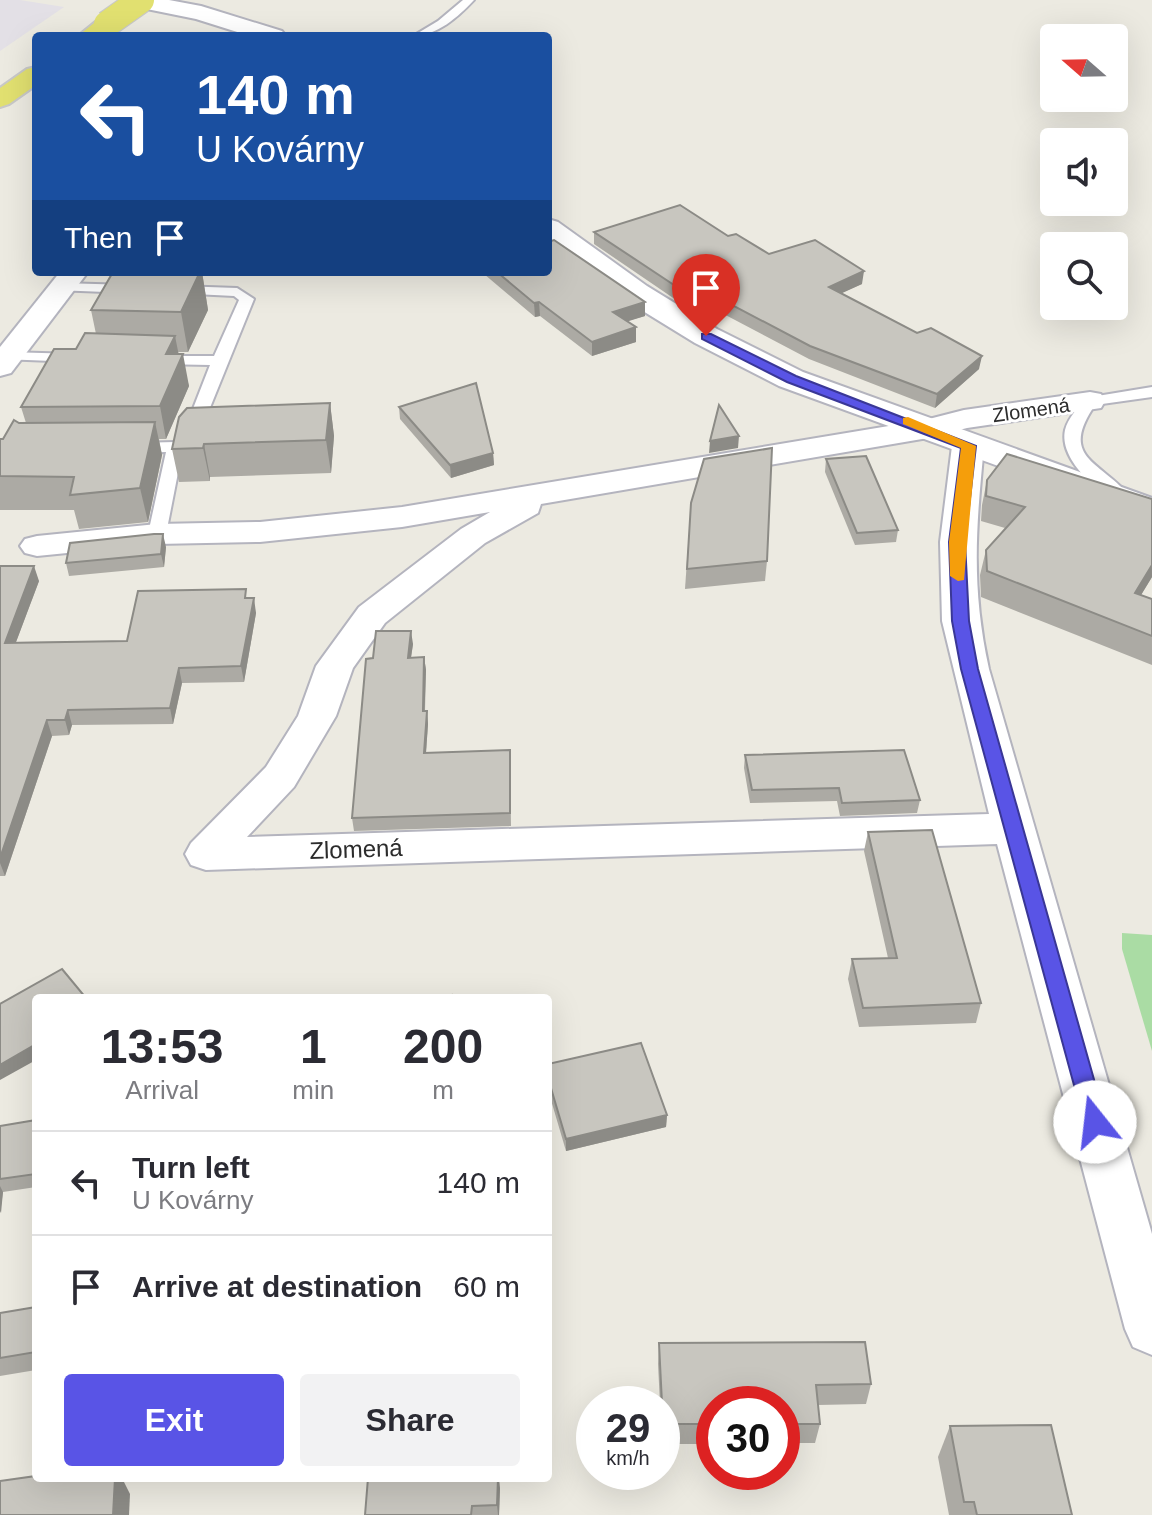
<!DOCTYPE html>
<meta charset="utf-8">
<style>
:root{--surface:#fff;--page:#f2f2f3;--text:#2b2b33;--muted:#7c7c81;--line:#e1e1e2;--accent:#5954e6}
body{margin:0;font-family:Arial,sans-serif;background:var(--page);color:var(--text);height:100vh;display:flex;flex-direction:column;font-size:30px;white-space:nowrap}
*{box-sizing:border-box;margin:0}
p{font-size:26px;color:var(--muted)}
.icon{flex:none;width:44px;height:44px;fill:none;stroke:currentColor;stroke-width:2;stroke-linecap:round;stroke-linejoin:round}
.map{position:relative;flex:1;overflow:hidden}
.details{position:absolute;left:32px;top:994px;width:520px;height:488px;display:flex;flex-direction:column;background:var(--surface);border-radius:8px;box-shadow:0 8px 32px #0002}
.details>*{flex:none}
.guide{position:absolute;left:32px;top:32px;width:520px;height:244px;border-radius:8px;box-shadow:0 8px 32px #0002;background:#1a4fa0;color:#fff;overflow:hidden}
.needle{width:52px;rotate:290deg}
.buttons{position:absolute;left:1040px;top:24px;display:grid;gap:16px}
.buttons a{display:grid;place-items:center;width:88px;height:88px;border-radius:8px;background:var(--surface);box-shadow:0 8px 32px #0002;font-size:40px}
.speed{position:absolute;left:576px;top:1386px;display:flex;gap:16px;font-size:40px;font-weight:700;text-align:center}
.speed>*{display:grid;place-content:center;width:104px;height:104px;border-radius:50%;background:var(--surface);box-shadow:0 8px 32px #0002;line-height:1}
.speed small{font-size:20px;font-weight:400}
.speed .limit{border:12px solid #d22;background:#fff;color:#111}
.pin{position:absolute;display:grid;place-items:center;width:68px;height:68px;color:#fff;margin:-82px -34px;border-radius:50% 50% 50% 0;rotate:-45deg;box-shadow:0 0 8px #0007}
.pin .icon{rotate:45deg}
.me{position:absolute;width:88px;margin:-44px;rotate:344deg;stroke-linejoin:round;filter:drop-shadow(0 0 6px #0008)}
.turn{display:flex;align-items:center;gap:28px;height:168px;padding:0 32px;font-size:36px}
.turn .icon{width:104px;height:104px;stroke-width:2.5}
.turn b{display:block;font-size:56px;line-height:68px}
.then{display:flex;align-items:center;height:76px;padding:0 32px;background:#0003;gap:16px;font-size:30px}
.eta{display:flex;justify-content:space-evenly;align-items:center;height:136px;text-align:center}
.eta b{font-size:48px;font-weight:800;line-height:56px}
.button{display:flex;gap:16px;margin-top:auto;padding:16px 32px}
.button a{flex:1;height:92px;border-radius:8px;background:var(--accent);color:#fff;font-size:32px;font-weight:800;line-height:92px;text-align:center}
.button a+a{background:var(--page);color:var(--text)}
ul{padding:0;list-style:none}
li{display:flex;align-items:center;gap:24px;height:104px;padding:0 32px;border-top:2px solid var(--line)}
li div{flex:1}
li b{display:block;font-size:30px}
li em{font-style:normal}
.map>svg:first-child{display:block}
</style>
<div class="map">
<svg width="1152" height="1515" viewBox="0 0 1152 1515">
<rect width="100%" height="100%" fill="#eceae1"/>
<polygon fill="#e3e0e6" points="0,0 20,0 64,7 0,51"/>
<polygon fill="#aadca4" points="1122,933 1152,935 1152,1051 1122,949"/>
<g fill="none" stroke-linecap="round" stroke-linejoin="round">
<g stroke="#b4b4be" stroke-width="4">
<g id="lane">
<path d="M463,0H474C458,17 437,36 413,36L438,21Z"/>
<polygon points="60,283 131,285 138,289 131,293 55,290 53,287"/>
<polygon points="179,286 237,288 254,299 205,420 196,432 190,434 182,429 189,419 210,365 157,364 150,360 157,356 214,356 239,300 234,296 174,293 174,287"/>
<polygon points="7,352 77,354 84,358 77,362 2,359 2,353"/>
<path d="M1152,387V397L1095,405C1059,457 1099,461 1128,494L1120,499C1095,492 1059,458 1065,430C1068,418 1078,408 1085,398Z"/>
<polygon points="175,442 183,447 166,534 157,539 148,534 166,452 135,453 127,448 135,443"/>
</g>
</g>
<g stroke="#b4b4be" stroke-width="4">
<g id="street">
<polygon points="60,272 88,272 11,373 0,376 0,347"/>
<path d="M1090,392L1101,394L1105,401L1101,408L967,428L928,438L541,504L538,513L485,543L385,623L353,668L336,716L294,787L247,837L989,814L942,621L940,542L952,446L957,439L968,436L979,439L984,446C976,528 971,587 989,669L1152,1234V1355L1133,1347L1125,1329L997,844L206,870L191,865L185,854L191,843L266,767L298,716L316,666L359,607L461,529L490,512L402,527L260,542L157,544L37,556L25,553L20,546L25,539L37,536L157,524L260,522L402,507L925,420L964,410Z"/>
</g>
</g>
<g stroke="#b4b4be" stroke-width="4">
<g id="secondary">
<polygon points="124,0 169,0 201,6 282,31 286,36 250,36 196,19 127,5"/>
<polygon points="548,219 558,222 647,286 717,329 803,372 1152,498 1152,522 779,386 695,343 625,300 548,242"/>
</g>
</g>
<g stroke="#c8c8c8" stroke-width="4">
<g id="primary">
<polygon points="107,17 115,19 119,24 105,36 78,36 99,19"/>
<polygon points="36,67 36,85 9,104 0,107 0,88 27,69"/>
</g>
</g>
<use href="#lane" fill="#fff" fill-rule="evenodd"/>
<use href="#street" fill="#fff" fill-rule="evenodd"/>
<use href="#secondary" fill="#fff" fill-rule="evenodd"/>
<use href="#primary" fill="#e1e070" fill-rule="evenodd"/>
<g stroke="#c8c8c8" stroke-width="28" stroke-linecap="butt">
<polyline id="primary-bridge" points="107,24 141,0"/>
</g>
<use href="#primary-bridge" stroke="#e1e070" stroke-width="26"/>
</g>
<g fill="#acaaa4">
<polygon points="594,232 728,236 769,254 862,284 841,293 979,369 935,408 809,359 697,300 682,304 594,244"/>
<polygon points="113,272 202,272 208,310 188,352 178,352 189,386 166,439 159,439 162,455 148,522 79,529 74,510 0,510 0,439 3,439 19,423 26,423 21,407 76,349 96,334 91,310"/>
<polygon points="484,272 548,272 645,302 645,316 627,321 636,342 592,356 540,316 535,317 484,274"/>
<polygon points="330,403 334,436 331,473 210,477 210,481 179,482 172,449"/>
<polygon points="399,407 493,453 494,465 451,478 400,419"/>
<polygon points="826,459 898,530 896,542 855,545 825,472"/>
<polygon points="987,480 1152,499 1152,577 1141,595 1152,599 1152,665 981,597 980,575 986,550 1005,528 981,521 982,505"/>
<polygon points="691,503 767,561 765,581 685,589"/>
<polygon points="166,547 164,567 69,576 66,563"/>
<polygon points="0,566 39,581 16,642 127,641 248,598 256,613 244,682 182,683 173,724 72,725 69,735 52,736 5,876 0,876"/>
<polygon points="413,644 411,658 424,657 426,670 425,711 427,711 428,724 426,753 510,750 511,826 354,831 352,818 373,658"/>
<polygon points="745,755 920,800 917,813 840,816 837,801 750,803 744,768"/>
<polygon points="868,832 981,1003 976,1023 859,1027 848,979 852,959 888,958 864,851"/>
<polygon points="548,1064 667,1115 666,1127 566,1151 548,1090"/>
<polygon points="36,1120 36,1187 3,1192 0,1213 0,1126"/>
<polygon points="36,1307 36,1370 0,1376 0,1313"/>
<polygon points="659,1343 871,1384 866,1404 818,1405 820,1424 815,1443 782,1443 782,1404 714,1404 714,1444 662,1444 662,1404 660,1404 658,1364"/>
<polygon points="950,1426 1072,1515 949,1515 938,1457"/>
<polygon points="500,1488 499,1515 365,1515"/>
</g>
<g fill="#8c8b86">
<polygon points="864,271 862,284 827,300 829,287"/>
<polygon points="200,272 202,272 208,310 188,352 181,312"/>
<polygon points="698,287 697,300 682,304 683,291"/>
<polygon points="539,302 540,316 535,317 534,303"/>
<polygon points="645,302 645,316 613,326 613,312"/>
<polygon points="636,327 636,342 592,356 592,342"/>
<polygon points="175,336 180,361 183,354 189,386 166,439 160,406 166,354"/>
<polygon points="982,356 979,369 935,408 937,394"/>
<polygon points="330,403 334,436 331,473 326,440"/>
<polygon points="155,422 162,455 148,522 140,488"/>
<polygon points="739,436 738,448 709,453 710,441"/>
<polygon points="204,444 210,477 210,481 203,448"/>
<polygon points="493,453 494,465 451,478 450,465"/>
<polygon points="163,534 166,547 164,567 161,554"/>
<polygon points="1152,565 1152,577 1127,618 1135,593"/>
<polygon points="34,566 39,581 10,658 5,643"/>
<polygon points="254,598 256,613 244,682 241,666"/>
<polygon points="411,631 413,644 409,670 408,658"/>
<polygon points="424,657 426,670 424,724 423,711"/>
<polygon points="179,668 182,683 173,724 170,708"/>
<polygon points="68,710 72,725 69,735 65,720"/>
<polygon points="427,711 428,724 425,766 424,753"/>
<polygon points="47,720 52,736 5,876 0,863 0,858"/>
<polygon points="36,1044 36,1060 0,1080 0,1065"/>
<polygon points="667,1115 666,1127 566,1151 566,1139"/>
<polygon points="0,1186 3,1192 1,1213 0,1211"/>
<polygon points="115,1478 122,1478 130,1494 129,1515 113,1515"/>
<polygon points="498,1478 499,1478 500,1488 499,1515 498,1515 497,1505"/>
</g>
<g fill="#c8c6bf" stroke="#8c8b86" stroke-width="2">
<polygon points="680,205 728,236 736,234 769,254 815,240 864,271 829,287 917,333 931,328 982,356 937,394 810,346 698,287 683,291 594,232"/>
<polygon points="554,240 645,302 613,312 636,327 592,342 539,302 534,303 497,272 548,272 548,242"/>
<polygon points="113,272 200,272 181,312 91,310"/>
<polygon points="85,333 175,336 166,354 183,354 160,406 21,407 54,349 76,349"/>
<polygon points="476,383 493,453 450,465 399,407"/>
<polygon points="330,403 326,440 204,444 203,448 172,449 179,417 187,408"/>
<polygon points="719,405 739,436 710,441"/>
<polygon points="14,420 19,423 155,422 140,488 70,495 74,477 0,476 0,439 3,439"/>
<polygon points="772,448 767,561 687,569 691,503 704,459"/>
<polygon points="1007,454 1152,499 1152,565 1135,593 1152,599 1152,636 987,571 986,550 1025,507 986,496 987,480"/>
<polygon points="866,456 898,530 857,533 826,459"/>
<polygon points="154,534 163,534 161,554 66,563 70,543"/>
<polygon points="0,566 34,566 5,643 127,641 138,591 246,589 245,598 254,598 241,666 179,668 170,708 68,710 65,720 47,720 0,858"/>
<polygon points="376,631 411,631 408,658 424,657 423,711 427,711 424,753 510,750 510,813 352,818 366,659 373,658"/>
<polygon points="904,750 920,800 842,803 839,788 752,790 745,755"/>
<polygon points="932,830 981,1003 863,1008 852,959 897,958 868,832"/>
<polygon points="62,969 86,998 36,998 36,1044 0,1065 0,1004"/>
<polygon points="452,995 453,998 439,998"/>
<polygon points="641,1043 667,1115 566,1139 548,1078 548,1064"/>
<polygon points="36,1120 36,1174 0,1179 0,1126"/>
<polygon points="36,1307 36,1352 0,1358 0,1313"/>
<polygon points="865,1342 871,1384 816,1385 820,1424 782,1424 782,1404 714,1404 714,1424 663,1424 659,1343"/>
<polygon points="1051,1425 1072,1515 977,1515 974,1502 964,1502 950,1426"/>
<polygon points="36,1476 36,1478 115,1478 113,1515 0,1515 0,1481"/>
<polygon points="368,1478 498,1478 497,1505 472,1506 471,1515 365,1515"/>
</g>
<polygon fill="#5954e6" stroke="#3a3796" stroke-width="2" points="702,334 711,334 796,376 976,446 965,542 969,621 978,669 1106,1122 1103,1129 1095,1132 1087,1129 1084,1122 961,669 952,621 949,542 961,448 787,382 702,339"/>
<polygon fill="#f59e0b" points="908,417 976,446 964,580 958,581 950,576 949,542 961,448 903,424 903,418"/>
<g text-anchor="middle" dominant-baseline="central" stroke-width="6" stroke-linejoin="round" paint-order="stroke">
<g font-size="20" fill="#2c2c2c" stroke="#fff">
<text transform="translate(1031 410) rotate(-8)">Zlomená</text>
</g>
<g font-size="24" fill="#2c2c2c" stroke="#fff">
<text transform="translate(356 849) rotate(-2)">Zlomená</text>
</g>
</g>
</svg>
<div class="buttons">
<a><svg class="needle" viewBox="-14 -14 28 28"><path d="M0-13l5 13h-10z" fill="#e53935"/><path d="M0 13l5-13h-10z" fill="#7c7c81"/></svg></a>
<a><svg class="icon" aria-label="sound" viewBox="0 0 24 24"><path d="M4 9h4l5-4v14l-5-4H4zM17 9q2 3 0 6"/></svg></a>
<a><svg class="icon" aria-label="search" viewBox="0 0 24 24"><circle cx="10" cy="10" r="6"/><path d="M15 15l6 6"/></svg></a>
</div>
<div class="speed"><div>29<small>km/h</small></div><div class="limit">30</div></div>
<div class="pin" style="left:706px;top:336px;background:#d93025"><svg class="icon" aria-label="arrive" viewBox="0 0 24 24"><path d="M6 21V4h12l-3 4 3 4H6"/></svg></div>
<svg class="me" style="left:1095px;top:1122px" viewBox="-20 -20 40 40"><circle r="19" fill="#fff"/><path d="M0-13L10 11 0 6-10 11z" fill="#5954e6"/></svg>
<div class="guide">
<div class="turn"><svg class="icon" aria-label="left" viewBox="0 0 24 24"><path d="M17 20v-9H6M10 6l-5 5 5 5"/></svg><div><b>140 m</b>U Kovárny</div></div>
<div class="then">Then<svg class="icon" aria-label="arrive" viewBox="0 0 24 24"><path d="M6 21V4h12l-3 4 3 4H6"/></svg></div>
</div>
<section class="details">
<div class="eta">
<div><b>13:53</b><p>Arrival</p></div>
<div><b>1</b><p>min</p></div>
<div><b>200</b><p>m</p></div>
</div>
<ul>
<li><svg class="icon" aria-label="left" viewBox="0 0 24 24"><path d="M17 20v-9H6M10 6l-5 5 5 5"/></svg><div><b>Turn left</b><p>U Kovárny</p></div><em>140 m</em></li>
<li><svg class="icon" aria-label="arrive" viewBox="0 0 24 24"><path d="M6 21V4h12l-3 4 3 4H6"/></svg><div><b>Arrive at destination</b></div><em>60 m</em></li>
</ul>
<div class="button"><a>Exit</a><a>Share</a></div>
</section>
</div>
